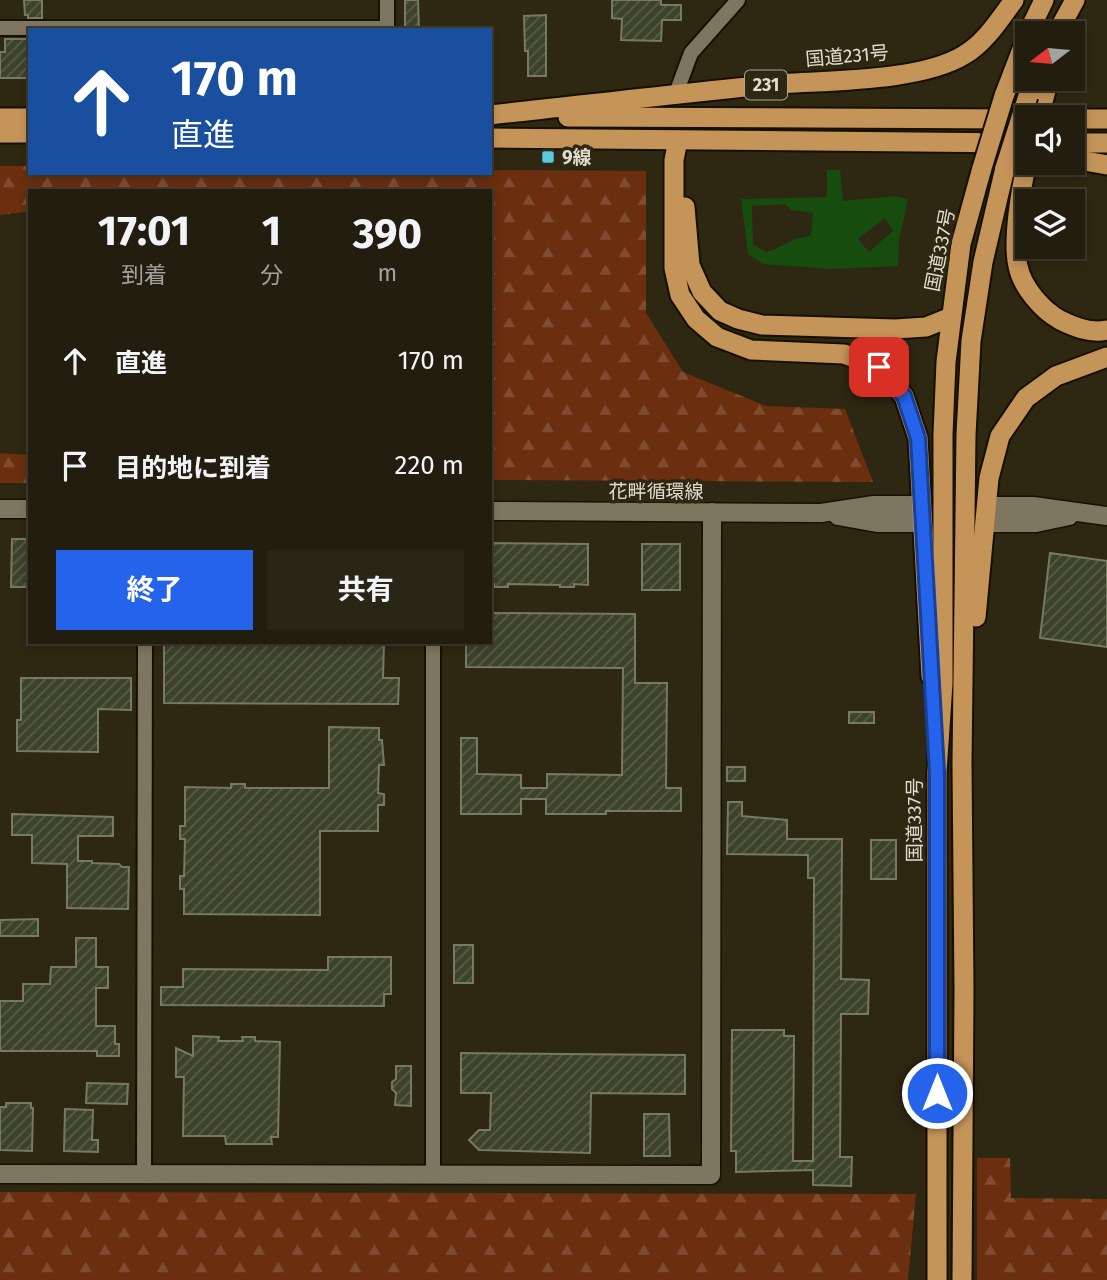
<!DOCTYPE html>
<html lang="ja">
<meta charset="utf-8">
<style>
:root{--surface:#221d0e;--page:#2a2617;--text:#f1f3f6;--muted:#a2a29e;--line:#3f3b2e;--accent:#2563eb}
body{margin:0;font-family:"Fira Sans","Noto Sans JP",sans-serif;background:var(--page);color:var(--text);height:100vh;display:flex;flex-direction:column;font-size:26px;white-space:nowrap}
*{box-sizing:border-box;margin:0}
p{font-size:23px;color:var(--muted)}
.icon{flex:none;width:38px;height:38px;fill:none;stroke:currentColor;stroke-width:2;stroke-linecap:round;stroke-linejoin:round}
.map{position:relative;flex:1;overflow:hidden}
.side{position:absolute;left:28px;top:189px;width:464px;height:455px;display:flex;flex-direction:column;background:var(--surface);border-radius:0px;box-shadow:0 4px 10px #0003,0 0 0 2px var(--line)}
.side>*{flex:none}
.hud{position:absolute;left:28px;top:28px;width:464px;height:147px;border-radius:0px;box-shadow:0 4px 10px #0003,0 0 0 2px var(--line);background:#1a4fa0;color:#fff;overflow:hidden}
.needle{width:46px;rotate:254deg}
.fabs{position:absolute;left:1015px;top:21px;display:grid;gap:14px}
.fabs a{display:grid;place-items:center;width:70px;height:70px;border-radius:0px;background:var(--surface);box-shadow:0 4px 10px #0003,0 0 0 2px var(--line);font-size:35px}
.pin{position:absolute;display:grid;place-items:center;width:60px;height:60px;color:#fff;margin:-30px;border-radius:14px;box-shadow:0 4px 10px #0006}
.me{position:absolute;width:77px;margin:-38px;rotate:0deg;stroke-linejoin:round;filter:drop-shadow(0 0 5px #0008)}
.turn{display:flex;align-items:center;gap:24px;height:147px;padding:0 28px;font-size:32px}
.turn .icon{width:91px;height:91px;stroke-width:2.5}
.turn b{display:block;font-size:49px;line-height:60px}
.eta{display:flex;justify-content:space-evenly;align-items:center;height:119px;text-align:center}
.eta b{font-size:42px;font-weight:700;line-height:49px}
.button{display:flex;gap:14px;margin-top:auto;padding:14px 28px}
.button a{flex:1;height:80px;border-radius:0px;background:var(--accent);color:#fff;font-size:28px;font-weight:700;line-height:80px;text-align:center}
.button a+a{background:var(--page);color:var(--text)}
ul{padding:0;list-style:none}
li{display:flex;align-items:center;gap:21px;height:105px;padding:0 28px}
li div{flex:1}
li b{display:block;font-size:26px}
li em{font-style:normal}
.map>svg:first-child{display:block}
</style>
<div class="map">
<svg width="1107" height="1280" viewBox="0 0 1107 1280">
<defs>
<pattern id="forest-firs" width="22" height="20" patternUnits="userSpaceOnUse" patternTransform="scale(1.75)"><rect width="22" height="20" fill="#6b2e0f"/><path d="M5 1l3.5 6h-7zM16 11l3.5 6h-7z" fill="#804c31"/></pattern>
<pattern id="building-hatch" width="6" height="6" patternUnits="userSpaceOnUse" patternTransform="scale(1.75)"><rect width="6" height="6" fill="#3d422b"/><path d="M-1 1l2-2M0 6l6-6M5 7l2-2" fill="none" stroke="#595d49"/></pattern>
</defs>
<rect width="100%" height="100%" fill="#2e2712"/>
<g fill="url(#forest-firs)">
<polygon points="0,166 30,166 30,173 490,173 490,170 646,171 646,313 683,372 766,406 845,409 873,482 490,480 490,191 30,191 30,211 0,215"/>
<polygon points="0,453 30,455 30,483 0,483"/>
<polygon points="977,1158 1010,1158 1011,1198 1107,1199 1107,1280 977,1280"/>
<polygon points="0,1192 916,1194 908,1280 0,1280"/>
</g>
<path fill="#174c0f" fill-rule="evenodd" d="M827,170H840L843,201L896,196L908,199L899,240L898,266L830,269L763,264L748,254L741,199L827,197ZM785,204L791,210L813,213L811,236C793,237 784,246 767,252L753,245L752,206ZM885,218L893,231L869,252L858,239Z"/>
<g fill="url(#building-hatch)" stroke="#757a61" stroke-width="2">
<polygon points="24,0 42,0 42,18 28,18 28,15 25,15"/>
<polygon points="405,0 418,0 419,30 405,30"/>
<polygon points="612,0 661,0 661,5 681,5 681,20 662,20 661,41 621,40 622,19 612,18"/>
<polygon points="546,15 546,76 528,76 528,51 525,51 524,16"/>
<polygon points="5,39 30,39 30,78 0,78 0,52 5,52"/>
<polygon points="12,539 30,539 30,587 11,587"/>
<polygon points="490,543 588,544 588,585 574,584 574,587 560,587 560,585 508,584 508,587 494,587 494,584 490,584"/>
<rect x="642" y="544" width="38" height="46"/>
<polygon points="1050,553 1107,561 1107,647 1040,638"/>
<polygon points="490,613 635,614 635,683 667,683 666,788 681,788 681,811 606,811 606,814 546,814 546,799 521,799 521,814 461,814 461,738 477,738 477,774 521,775 521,788 547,788 547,774 622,775 623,668 466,667 466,642 490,642"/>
<polygon points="164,642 384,642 383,678 399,678 398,704 164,703"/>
<polygon points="21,678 131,678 131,710 98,709 98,752 17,751 17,720 21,720"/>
<rect x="849" y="712" width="25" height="11"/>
<polygon points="329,727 379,728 379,740 382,740 384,765 379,765 378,793 384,794 384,805 378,805 378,831 320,831 320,915 184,914 184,889 180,889 180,876 184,876 185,839 180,839 180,826 185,826 185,787 231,788 231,784 245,784 245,788 329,788"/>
<rect x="727" y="767" width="18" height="14"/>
<polygon points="728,802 742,802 742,816 787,820 787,839 842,839 841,979 869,980 868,1014 841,1014 840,1157 852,1157 851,1186 813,1185 813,1170 736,1172 736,1151 731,1151 732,1030 784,1030 784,1036 794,1036 793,1161 813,1161 814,878 808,878 808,855 727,854"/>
<polygon points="12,814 113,817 113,836 78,836 78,861 92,861 92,863 119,864 122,867 129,867 128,909 67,908 67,864 32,863 32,835 12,835"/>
<rect x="871" y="840" width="25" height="39"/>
<polygon points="38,919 38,936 0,936 0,920"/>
<polygon points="76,938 96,938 96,967 108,967 108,988 96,988 96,1026 115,1026 115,1044 119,1044 119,1056 97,1056 97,1051 0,1051 0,1001 23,1001 23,984 50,984 51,967 76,967"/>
<rect x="454" y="945" width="19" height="38"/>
<polygon points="328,957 391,957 391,994 384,994 384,1006 161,1005 161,987 183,987 183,969 328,970"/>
<polygon points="193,1036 219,1037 218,1041 243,1041 242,1037 255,1037 255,1041 280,1042 278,1137 271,1137 272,1144 226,1144 225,1136 183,1136 184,1077 176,1077 176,1048 193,1056"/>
<polygon points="461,1053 685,1055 685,1094 591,1093 590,1153 479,1150 469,1140 479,1130 490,1130 491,1093 461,1093"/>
<polygon points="396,1066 411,1066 411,1106 395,1105 396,1093 392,1089 392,1082 396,1079"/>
<polygon points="87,1083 128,1084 127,1104 86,1103"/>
<polygon points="6,1103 31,1103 31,1108 33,1108 32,1151 0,1150 0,1107 6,1107"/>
<polygon points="65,1109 93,1110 92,1140 98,1140 98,1152 64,1151"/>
<polygon points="644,1114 669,1114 670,1156 644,1156"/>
</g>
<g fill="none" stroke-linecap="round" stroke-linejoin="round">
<polyline stroke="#49422e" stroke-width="18" stroke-dasharray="18 9" stroke-linecap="butt" points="912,523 992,523"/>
<g stroke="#161000" stroke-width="18">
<g id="minor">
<polyline points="0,28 387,28"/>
<polyline points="387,30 387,0"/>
<polyline points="675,96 691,53 738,0"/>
<polyline points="433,642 433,1175"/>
<polyline points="144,1174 145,642"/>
</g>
</g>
<g stroke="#161000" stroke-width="21">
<g id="tertiary">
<polyline points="994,506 1033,506 1107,516"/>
<polyline points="0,509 30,509"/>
<polyline points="490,511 821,513 874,505 912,505"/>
<polyline points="838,516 877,523 912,523"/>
<polyline points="992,523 1036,523 1069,516"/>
<polyline points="0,1174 711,1175 712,512"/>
</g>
</g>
<g stroke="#161000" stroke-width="23">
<g id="trunk">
<polyline points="1028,33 1044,0"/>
<polyline points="1057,33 1075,0"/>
<polyline points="1004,96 1027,36"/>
<polyline points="1028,96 1034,79"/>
<path d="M490,115C582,105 674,94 766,85C821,80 918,83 964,55C985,43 1000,19 1014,0"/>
<polyline points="568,117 1027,119"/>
<polyline points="1039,117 1049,79"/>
<polyline points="0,118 30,118"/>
<polyline points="1073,119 1107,119"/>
<polyline points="0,133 30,133"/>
<polyline points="490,138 1027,143"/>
<polyline points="678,140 674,160 674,268 680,295 696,319 717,337 751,350 844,354 879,367 904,396 918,438 931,676"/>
<polyline points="1073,143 1107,143"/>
<polyline points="1073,159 1107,165"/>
<path d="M1027,163C1021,188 1012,241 1018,266C1022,287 1042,310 1060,320C1074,327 1091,334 1107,330"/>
<polyline points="685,207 690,265 702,292 720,311 738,319 762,325 895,329 926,327 951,317"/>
<polyline points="976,617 989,478 1000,436 1026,398 1056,376 1107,357"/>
<polyline points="937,1280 937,772 943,683 943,434 946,362 961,244 982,168"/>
<polyline points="962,1280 964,990 962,763 966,435 971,341 983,262 1005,168"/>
</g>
</g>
<use href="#minor" stroke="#7e765e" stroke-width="14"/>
<use href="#tertiary" stroke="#7e765e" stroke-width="18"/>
<use href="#trunk" stroke="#c59459" stroke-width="19"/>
<g stroke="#161000" stroke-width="23" stroke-linecap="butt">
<g id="trunk-bridge">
<polyline points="982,168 1004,96"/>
<polyline points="1005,168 1028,96"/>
</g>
</g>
<use href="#trunk-bridge" stroke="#c59459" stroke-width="19"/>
</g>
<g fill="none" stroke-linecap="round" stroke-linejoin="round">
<g stroke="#184099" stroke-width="18">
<polyline id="route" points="879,367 904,396 918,438 937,772 937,1093"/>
</g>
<use href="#route" stroke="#2563eb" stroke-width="12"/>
</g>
<rect fill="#57c9e2" stroke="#2e2712" stroke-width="2.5" x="541" y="150" width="14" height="14" rx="3.5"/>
<g text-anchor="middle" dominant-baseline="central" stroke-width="7" stroke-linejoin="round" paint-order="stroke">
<rect fill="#2e2712" stroke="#aba696" stroke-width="2" x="745" y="70.5" width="42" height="29" rx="5"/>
<g font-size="18" font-weight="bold" fill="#e0dccf">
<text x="766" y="85">231</text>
</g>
<g font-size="19" fill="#e0dccf" stroke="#2e2712">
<text transform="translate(847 56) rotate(-5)">国道231号</text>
<text transform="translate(940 250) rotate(-79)">国道337号</text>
<text x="656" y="491">花畔循環線</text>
<text transform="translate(914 820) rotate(-90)">国道337号</text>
</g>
<g font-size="19" font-weight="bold" fill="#e0dccf" stroke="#2e2712" text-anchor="start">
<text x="562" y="157">9線</text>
</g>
</g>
</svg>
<div class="fabs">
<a><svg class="needle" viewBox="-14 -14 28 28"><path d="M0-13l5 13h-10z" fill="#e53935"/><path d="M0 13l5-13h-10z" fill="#a2a29e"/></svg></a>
<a><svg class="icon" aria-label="sound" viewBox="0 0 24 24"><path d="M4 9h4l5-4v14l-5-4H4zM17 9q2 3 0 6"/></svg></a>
<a><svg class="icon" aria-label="layers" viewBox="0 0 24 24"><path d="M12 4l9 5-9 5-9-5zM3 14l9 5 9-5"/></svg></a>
</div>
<div class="pin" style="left:879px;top:367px;background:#d93025"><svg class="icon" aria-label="arrive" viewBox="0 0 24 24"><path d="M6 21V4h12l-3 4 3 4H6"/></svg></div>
<svg class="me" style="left:937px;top:1093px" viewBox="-20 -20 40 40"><circle r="17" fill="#2563eb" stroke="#fff" stroke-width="3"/><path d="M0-11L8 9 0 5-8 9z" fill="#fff"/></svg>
<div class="hud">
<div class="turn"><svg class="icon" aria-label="ahead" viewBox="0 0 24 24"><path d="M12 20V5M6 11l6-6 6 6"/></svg><div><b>170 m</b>直進</div></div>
</div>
<section class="side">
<div class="eta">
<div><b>17:01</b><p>到着</p></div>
<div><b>1</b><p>分</p></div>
<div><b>390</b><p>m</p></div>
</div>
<ul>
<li><svg class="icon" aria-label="ahead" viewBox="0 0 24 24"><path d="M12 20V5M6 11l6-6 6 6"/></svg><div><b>直進</b></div><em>170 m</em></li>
<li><svg class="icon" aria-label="arrive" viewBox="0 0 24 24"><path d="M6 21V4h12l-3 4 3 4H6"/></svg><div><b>目的地に到着</b></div><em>220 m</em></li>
</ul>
<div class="button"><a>終了</a><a>共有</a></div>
</section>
</div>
